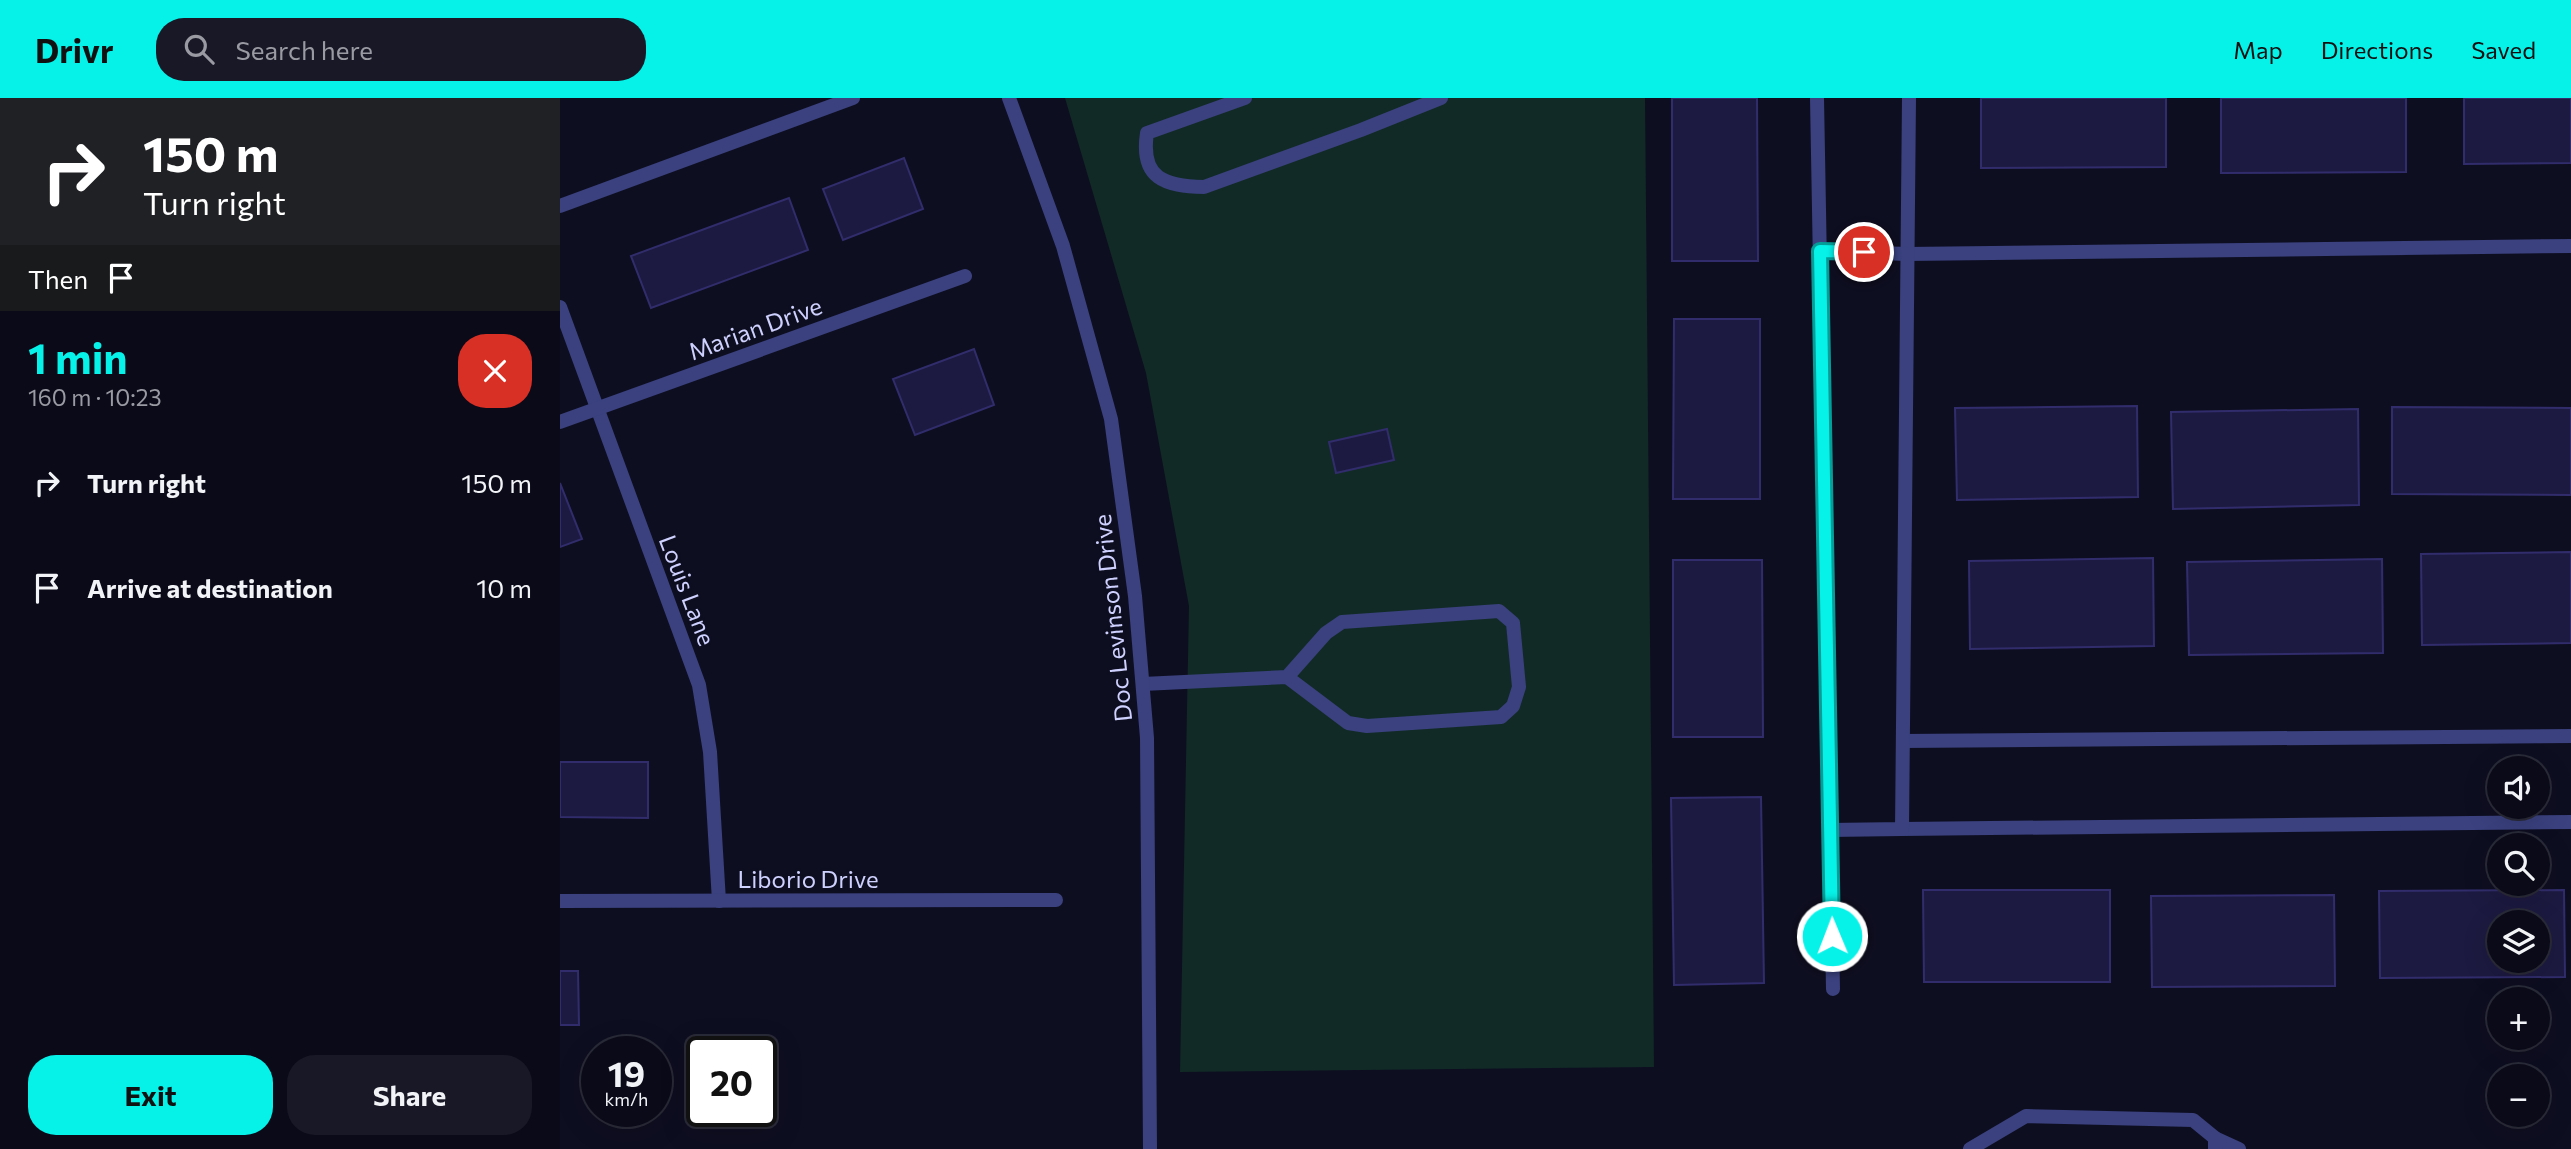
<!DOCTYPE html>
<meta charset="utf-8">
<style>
:root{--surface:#0a0a19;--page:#181826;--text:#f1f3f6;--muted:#999aa2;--line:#2a2b38;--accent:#06f2e9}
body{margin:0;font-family:Commissioner,sans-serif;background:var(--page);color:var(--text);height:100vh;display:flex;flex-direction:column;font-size:26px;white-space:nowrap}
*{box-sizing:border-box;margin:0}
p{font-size:23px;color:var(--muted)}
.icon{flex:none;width:38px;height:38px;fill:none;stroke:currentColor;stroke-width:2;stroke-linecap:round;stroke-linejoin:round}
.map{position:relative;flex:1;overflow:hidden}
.side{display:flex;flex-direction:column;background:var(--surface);width:560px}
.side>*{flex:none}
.banner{background:#202124;color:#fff;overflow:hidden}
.fabs{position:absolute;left:1927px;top:658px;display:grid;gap:14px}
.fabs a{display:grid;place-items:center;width:63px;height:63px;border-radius:50%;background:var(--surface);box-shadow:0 7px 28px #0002,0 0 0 2px var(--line);font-size:35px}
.speed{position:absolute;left:21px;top:938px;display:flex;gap:14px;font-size:35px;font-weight:700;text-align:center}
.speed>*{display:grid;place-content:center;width:91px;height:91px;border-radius:50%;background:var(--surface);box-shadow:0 7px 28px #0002,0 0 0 2px var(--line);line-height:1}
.speed small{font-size:18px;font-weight:400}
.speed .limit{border:4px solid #111;border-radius:10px;background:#fff;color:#111}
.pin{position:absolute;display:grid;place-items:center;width:60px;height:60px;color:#fff;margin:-30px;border:4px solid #fff;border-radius:50%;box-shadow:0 2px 7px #0007}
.me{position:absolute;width:77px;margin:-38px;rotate:359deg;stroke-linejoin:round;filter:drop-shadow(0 0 5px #0008)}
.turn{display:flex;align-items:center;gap:24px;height:147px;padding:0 28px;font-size:32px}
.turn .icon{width:91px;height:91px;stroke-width:2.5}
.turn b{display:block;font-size:49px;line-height:60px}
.then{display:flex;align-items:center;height:66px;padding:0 28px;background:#0003;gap:14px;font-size:26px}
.round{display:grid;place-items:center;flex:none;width:74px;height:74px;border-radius:28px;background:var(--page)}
.head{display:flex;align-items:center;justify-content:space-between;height:119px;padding:0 28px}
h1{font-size:42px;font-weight:700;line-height:52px;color:var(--accent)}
.primary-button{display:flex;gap:14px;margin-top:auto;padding:14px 28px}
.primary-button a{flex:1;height:80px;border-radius:28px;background:var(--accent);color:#111;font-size:28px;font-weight:700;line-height:80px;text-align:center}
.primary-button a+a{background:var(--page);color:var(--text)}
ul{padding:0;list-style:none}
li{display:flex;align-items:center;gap:21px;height:105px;padding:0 28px}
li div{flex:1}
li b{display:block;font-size:26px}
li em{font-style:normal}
header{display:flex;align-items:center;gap:42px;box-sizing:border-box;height:98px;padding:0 35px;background:var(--accent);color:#111}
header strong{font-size:33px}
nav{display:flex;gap:38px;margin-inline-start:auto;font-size:24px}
.search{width:490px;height:63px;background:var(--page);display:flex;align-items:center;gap:18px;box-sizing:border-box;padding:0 24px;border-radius:28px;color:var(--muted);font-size:26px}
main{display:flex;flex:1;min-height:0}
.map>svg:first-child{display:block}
</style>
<header>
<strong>Drivr</strong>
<div class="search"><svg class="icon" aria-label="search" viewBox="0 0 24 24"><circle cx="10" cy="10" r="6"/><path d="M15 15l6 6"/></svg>Search here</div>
<nav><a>Map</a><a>Directions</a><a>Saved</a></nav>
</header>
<main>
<section class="side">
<div class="banner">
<div class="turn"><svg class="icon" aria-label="right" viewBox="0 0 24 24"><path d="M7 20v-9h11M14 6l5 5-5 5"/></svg><div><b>150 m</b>Turn right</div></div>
<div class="then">Then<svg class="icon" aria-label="arrive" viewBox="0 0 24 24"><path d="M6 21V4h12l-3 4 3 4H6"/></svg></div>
</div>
<div class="head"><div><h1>1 min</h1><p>160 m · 10:23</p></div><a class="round" style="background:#d93025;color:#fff"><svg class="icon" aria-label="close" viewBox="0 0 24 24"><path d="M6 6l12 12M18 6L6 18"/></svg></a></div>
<ul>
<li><svg class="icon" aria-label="right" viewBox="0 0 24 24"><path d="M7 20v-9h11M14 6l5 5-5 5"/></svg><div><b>Turn right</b></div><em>150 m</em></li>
<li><svg class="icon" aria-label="arrive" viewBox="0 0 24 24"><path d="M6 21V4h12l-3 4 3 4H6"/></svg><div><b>Arrive at destination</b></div><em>10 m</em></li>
</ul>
<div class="primary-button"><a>Exit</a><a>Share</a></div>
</section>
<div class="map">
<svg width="2011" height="1051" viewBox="0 0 2011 1051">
<rect width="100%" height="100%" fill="#0e0e21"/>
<polygon fill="#112a26" points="505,0 1085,0 1094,969 620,974 629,508 586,275"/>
<g fill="#1d1a41" stroke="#312d6c" stroke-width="2" fill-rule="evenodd">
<polygon points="1112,0 1197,0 1198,163 1112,163"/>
<polygon points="1421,0 1606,0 1606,69 1421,70"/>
<polygon points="1661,0 1846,0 1846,74 1661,75"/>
<polygon points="1904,0 2011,0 2011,65 1904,66"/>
<polygon points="344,60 363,111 283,142 263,91"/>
<polygon points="229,100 248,152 91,210 71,158"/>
<polygon points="1114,221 1200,221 1200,401 1113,401"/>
<polygon points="414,251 434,307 355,337 333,281"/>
<polygon points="1577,308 1578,399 1397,402 1395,310"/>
<polygon points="1832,309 2011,310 2011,397 1832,396"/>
<polygon points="1798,311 1799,407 1613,411 1611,314"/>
<polygon points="827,331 834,362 776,375 769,344"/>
<polygon points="0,385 22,441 0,449"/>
<polygon points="2011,454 2011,545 1862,547 1861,456"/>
<polygon points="1593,460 1594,548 1410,551 1409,463"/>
<polygon points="1822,461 1823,555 1629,557 1627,464"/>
<polygon points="1113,462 1202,462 1203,639 1113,639"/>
<polygon points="0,664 88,664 88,720 0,719"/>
<polygon points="1201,699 1204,885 1114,887 1111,700"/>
<polygon points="1363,792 1550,792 1550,884 1364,884"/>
<path d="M2004,792L2005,879L1820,880L1819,793ZM1939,824H1978V863H1939Z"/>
<polygon points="1774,797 1775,888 1592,889 1591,798"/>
<polygon points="0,873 18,873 19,927 0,927"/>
</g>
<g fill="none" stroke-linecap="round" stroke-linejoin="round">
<g stroke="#3a417e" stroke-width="14">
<path d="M685,0L587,35C580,81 605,88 644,89L801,32L881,0"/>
<polyline points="1257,0 1273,891"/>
<polyline points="1260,153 1347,156 2011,148"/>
<polyline points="583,586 727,579 788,625 807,628 941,619 953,608 959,589 953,525 939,513 782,524 766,535 727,579"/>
<polyline points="1343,643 2011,638"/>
<polyline points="1342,731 2011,724"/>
<polyline points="1270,732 1342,731 1349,0"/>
<polyline points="1655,1040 1679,1051"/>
<polyline points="1410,1051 1466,1018 1633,1022 1655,1040 1655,1051"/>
</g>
<g stroke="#3a417e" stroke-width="14">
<polyline points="449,0 503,148 551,321 575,498 587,640 590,1051"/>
<polyline points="0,108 293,0"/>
<polyline points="0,209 139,587 150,654 159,803"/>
<polyline points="0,324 405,178"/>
<polyline points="0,803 496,802"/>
</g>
</g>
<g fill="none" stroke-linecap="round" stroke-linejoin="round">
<g stroke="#049d97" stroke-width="18">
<polyline id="route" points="1272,838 1260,153 1304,154"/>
</g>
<use href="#route" stroke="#06f2e9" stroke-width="12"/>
</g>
<g text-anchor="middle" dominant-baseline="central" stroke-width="5" stroke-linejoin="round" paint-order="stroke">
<g font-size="24" fill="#ced0fe" stroke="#0e0e21">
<text transform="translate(195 230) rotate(-20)">Marian Drive</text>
<text transform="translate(128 492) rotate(69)">Louis Lane</text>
<text transform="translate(552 520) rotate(-96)">Doc Levinson Drive</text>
<text x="248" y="780">Liborio Drive</text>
</g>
</g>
</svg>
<div class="fabs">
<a><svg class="icon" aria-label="sound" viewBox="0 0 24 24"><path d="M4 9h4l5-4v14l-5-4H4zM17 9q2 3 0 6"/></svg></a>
<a><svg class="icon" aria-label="search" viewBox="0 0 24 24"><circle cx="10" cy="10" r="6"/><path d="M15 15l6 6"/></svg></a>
<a><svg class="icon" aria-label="layers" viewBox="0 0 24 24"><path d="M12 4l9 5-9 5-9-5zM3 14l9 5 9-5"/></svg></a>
<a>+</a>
<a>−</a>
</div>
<div class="speed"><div>19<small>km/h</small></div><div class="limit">20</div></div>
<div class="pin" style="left:1304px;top:154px;background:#d93025"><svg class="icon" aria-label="arrive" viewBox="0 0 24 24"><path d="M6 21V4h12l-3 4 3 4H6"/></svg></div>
<svg class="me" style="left:1272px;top:838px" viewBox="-20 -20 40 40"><circle r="17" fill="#06f2e9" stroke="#fff" stroke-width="3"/><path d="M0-11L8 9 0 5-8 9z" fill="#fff"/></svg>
</div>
</main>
